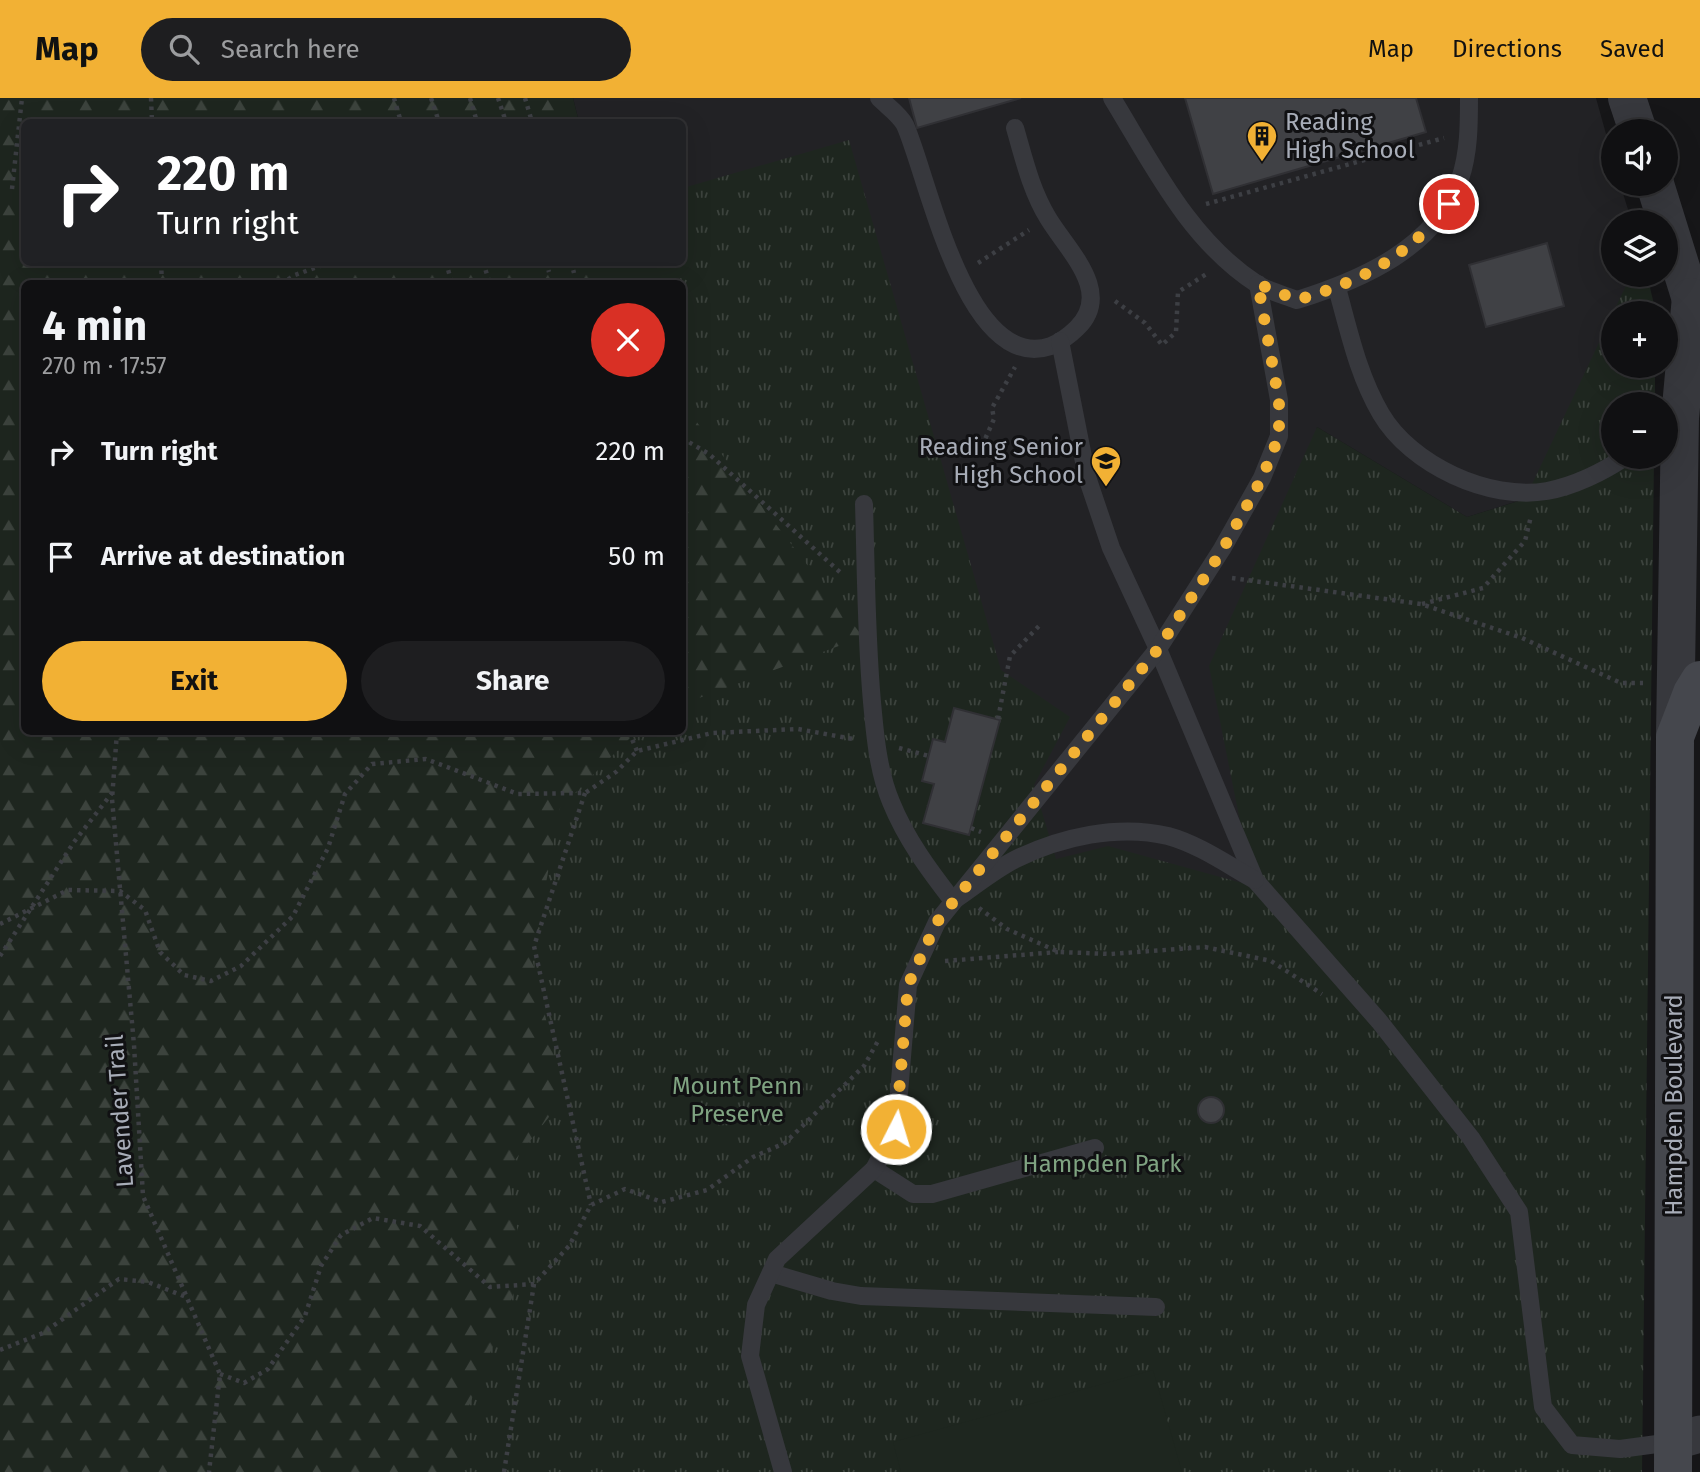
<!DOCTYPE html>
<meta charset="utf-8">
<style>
:root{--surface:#101012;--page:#1e1e20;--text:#f1f3f6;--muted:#9c9d9f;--line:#303032;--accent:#f2b134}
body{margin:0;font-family:"Fira Sans",sans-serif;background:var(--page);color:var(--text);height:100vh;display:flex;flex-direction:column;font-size:26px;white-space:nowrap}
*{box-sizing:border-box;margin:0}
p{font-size:23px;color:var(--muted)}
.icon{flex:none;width:38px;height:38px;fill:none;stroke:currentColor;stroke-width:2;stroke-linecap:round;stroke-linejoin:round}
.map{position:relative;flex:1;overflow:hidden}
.sheet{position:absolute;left:21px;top:182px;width:665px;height:455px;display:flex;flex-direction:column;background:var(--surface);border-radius:10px;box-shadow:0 7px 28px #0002,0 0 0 2px var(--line)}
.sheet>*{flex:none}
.guide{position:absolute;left:21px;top:21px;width:665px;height:147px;border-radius:10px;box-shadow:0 7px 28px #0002,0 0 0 2px var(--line);background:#202124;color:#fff;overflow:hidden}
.controls{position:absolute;left:1601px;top:21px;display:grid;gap:14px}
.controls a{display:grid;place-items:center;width:77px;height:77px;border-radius:50%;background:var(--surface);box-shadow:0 7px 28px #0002,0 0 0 2px var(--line);font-size:35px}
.pin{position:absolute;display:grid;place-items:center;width:60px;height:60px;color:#fff;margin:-30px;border:4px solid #fff;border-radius:50%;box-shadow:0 2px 7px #0007}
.me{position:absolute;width:77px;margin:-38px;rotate:5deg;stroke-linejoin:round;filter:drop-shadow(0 0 5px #0008)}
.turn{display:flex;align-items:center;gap:24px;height:147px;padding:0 21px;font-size:32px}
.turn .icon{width:91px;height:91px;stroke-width:2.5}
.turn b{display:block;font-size:49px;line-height:60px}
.round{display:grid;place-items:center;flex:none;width:74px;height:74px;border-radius:37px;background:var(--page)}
.summary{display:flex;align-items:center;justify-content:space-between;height:119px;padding:0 21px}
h1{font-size:42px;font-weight:700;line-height:52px}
.cta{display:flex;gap:14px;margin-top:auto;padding:14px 21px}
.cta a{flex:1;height:80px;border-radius:42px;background:var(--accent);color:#111;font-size:28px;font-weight:700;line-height:80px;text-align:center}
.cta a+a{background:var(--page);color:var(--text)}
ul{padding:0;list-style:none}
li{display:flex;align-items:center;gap:21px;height:105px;padding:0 21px}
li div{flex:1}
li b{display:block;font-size:26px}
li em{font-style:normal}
header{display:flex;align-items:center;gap:42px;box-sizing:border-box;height:98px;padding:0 35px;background:var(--accent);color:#111}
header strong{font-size:33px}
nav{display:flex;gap:38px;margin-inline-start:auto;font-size:24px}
.search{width:490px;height:63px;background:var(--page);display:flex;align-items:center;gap:18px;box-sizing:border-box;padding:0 24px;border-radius:38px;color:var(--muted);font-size:26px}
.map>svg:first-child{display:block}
</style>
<header>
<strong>Map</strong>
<div class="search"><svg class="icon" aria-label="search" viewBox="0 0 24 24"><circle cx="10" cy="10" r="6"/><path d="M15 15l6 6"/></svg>Search here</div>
<nav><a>Map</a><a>Directions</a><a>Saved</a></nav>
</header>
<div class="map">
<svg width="1700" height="1374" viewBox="0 0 1700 1374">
<defs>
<pattern id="grass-tufts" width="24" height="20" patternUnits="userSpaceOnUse" patternTransform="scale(1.75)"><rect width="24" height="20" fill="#1e261f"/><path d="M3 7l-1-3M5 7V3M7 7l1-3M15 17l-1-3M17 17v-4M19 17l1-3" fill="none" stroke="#3c433d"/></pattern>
<pattern id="forest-firs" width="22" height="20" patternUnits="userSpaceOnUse" patternTransform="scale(1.75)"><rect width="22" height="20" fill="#1e261f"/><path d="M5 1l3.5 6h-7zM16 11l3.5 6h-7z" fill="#3c433d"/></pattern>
</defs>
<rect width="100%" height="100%" fill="#161618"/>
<polygon fill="#222225" points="573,0 1596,0 1613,61 1614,86 1620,86 1632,124 1614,124 1614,177 1647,177 1614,215 1614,359 1650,362 1467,419 1317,329 1254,788 985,779 971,552 682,186 682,24 579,24"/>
<polygon fill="url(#grass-tufts)" points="849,42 1001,572 1070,619 1034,687 1056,761 1108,748 1253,788 1209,568 1317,329 1467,419 1525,401 1631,177 1647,177 1656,215 1614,215 1614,268 1655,268 1655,306 1614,306 1614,359 1654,359 1642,1374 0,1374 0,173 24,186 24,634 682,634 682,186 500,185 504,165 682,164 683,90"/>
<g fill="url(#forest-firs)">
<polygon points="0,0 573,0 579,24 24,24 24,164 614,165 619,185 24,186 24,634 636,634 560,710 532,860 564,1000 507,1072 524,1170 455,1343 461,1374 0,1374"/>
<polygon points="682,305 863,539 683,606 682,606"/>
</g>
<polygon fill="#1e261f" points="1153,1272 1182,1374 901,1374 893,1344"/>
<g fill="#404145" stroke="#303034" stroke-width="2">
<polygon points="909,0 1021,0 917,30"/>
<polygon points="1185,0 1416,0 1426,34 1213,96"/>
<polygon points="1547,145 1564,208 1486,229 1469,167"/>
<polygon points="954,610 1000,622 969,737 923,725 934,686 922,683 933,641 945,644"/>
<circle cx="1211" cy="1012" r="13"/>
</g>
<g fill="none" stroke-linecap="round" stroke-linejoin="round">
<g stroke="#3d3f44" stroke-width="4.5" stroke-dasharray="3.5 5" stroke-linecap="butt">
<polyline points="151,0 152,24"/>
<polyline points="394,0 401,24"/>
<polyline points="431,0 439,24"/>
<polyline points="470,0 477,24"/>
<polyline points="498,0 506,24"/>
<polyline points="525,0 532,24"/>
<polyline points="12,91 22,0"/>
<polyline points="1206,106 1444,40"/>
<polyline points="161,164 162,186"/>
<polyline points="446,164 452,186"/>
<polyline points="483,164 490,186"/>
<polyline points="514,164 515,166"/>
<polyline points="546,164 549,174"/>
<polyline points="571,164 574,175"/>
<polyline points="978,165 1029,132"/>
<polyline points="281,186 295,177 331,164"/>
<polyline points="1115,203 1145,225 1162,247 1176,234 1178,194 1208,175"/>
<polyline points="682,340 709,356 842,476"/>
<polyline points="982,348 994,321 992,310 1015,269"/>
<polyline points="1232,480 1421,506 1522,540 1621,585 1643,585"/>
<polyline points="1422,506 1483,490 1525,443 1531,418"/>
<polyline points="998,621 1010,558 1039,528"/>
<polyline points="117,634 112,701 134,947 143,1098 220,1276 209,1374"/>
<polyline points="629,634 637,653"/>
<polyline points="899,650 929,658"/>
<polyline points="585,695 534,848 591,1107"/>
<polyline points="971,730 981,734"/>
<polyline points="979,810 1007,831 1059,854 1110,856 1205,849 1271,863 1322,896"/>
<polyline points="0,826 68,792 120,793 145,812 160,854 184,877 211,883 241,868 293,818 328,750 345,696 372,666 426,661 518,696 585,695 616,674 637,653 712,635 798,631 853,641"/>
<polyline points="0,858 74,744 112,695"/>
<polyline points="945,863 1058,854"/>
<polyline points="0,1252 43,1235 119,1181 148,1184 186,1199"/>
<polyline points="220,1276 244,1285 268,1271 305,1218 321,1168 341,1137 373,1120 420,1128 490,1189 534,1186 569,1148 591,1107 625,1091 662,1104 707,1092 753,1059 785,1045 864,968 878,943"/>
<polyline points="504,1374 534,1186"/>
</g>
<g stroke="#37383d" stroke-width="18">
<path d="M879,0C887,8 900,17 905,27C928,78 966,277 1051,248C1060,244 1070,237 1077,230C1114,194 1067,152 1048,120C1031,92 1024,61 1015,30"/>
<path d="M1112,0C1153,67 1189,142 1257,186C1268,193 1284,197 1297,202C1361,182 1436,150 1460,81C1469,55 1469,26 1469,0"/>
<path d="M1337,190C1349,233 1358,277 1381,316C1411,367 1489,403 1547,393C1574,388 1603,374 1625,359"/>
<polyline points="1060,243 1087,379 1111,450 1158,551 1255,782 1379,923 1471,1040 1519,1114 1543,1309 1572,1347 1620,1351 1672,1344"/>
<path d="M864,406C866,472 866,538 872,604C875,637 878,673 891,704C906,741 929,772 953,803C974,789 994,772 1016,761C1061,739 1118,726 1168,738C1198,746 1228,767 1255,782"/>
<polyline points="874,1071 913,1096 932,1096 1095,1050"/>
<polyline points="771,1175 832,1193 861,1198 1156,1209"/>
<polyline points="783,1374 750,1258 756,1207 777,1161 874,1071 896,1031 908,887 937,824 1158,551 1222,451 1262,380 1279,338 1279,302 1258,186"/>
</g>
<polyline stroke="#37383d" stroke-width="37" points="1672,1344 1700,1336"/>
<g stroke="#37383d" stroke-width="38">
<polyline points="1627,0 1638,33"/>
<polyline points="1655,86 1698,224"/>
<polyline points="1675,637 1680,320 1691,199"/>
</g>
<polyline stroke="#45474d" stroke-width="38" points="1673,1374 1675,639 1692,595 1700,582"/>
</g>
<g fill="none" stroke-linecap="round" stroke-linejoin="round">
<path stroke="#f2b134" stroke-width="12" stroke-dasharray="0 21.6" d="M896,1031L908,887L937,824L1158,551L1223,451L1262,380L1279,338V303L1258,186L1297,202C1361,183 1407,160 1449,106"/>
</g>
<defs>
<g id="building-pin" transform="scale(1.575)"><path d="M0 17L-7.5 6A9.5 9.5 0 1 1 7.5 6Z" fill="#f2b134" stroke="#111113"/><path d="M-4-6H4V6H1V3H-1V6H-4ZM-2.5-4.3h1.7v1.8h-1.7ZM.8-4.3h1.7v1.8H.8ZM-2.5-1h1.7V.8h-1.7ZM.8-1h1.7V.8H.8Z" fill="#111"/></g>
<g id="school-pin" transform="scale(1.575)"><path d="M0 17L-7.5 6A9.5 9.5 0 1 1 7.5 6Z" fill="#f2b134" stroke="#111113"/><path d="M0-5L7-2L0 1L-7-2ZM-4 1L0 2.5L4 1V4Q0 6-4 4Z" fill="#111"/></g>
</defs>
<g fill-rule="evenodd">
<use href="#building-pin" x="1262" y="38"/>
<use href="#school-pin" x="1106" y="363"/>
</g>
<g text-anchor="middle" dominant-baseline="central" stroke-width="6" stroke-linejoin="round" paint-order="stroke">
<g font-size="24" fill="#a8adb8" stroke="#111113" text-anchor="start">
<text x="1285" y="24">Reading<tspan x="1285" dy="28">High School</tspan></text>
<text x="1083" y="349" text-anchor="end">Reading Senior<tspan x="1083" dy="28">High School</tspan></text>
</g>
<g font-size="24" fill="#7fa381" stroke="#111113">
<text x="737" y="988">Mount Penn<tspan x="737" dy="28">Preserve</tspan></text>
<text x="1102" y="1066">Hampden Park</text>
</g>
<g font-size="24" fill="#a8adb8" stroke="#111113">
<text transform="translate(1674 1007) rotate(-90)">Hampden Boulevard</text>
<text transform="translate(120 1013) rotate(-94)">Lavender Trail</text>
</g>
</g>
</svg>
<div class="controls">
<a><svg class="icon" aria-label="sound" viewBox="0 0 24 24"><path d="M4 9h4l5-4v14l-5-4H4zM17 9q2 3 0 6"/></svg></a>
<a><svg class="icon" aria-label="layers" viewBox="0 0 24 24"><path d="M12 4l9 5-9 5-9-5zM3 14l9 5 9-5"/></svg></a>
<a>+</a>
<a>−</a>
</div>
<div class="pin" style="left:1449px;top:106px;background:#d93025"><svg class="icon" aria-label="arrive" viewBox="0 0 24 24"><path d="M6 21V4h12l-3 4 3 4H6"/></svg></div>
<svg class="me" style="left:896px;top:1031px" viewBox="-20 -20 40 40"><circle r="17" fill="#f2b134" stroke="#fff" stroke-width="3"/><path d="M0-11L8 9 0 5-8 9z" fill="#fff"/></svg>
<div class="guide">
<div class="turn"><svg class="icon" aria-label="right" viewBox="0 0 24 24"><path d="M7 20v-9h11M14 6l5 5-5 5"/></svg><div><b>220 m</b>Turn right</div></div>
</div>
<section class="sheet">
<div class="summary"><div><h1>4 min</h1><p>270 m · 17:57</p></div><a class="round" style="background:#d93025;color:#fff"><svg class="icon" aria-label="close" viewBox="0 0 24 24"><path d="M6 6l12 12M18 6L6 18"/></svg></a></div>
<ul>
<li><svg class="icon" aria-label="right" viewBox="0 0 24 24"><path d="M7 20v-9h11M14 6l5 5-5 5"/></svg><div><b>Turn right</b></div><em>220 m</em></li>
<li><svg class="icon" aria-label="arrive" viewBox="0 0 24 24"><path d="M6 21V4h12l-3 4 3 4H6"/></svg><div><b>Arrive at destination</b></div><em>50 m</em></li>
</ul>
<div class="cta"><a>Exit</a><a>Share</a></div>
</section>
</div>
